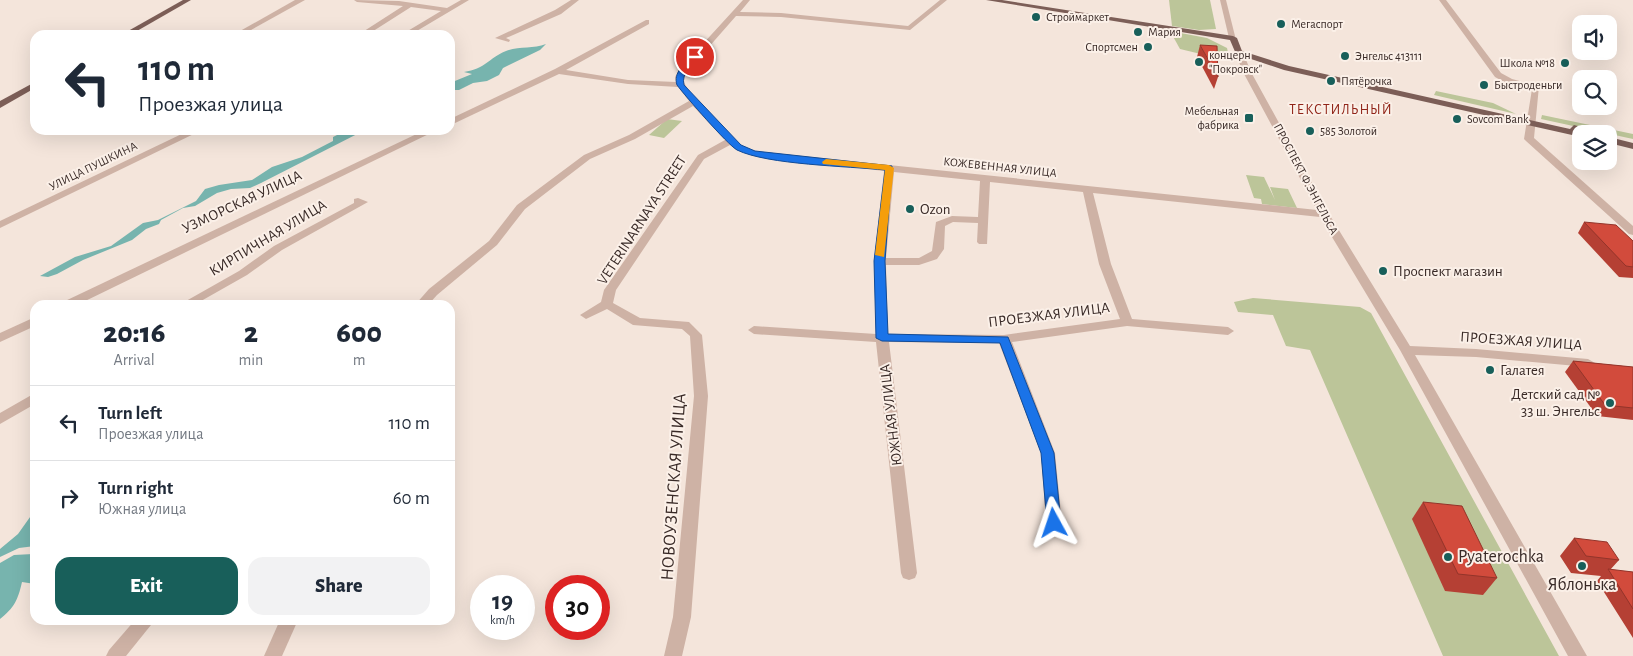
<!DOCTYPE html>
<meta charset="utf-8">
<style>
:root{--surface:#fff;--page:#f2f2f3;--text:#1f2937;--muted:#747a83;--line:#e0e1e3;--accent:#185f5a}
body{margin:0;font-family:"Alegreya Sans",sans-serif;background:var(--page);color:var(--text);height:100vh;display:flex;flex-direction:column;font-size:19px;white-space:nowrap}
*{box-sizing:border-box;margin:0}
p{font-size:16px;color:var(--muted)}
.icon{flex:none;width:28px;height:28px;fill:none;stroke:currentColor;stroke-width:2;stroke-linecap:round;stroke-linejoin:round}
.map{position:relative;flex:1;overflow:hidden}
.panel{position:absolute;left:30px;top:300px;width:425px;height:325px;display:flex;flex-direction:column;background:var(--surface);border-radius:15px;box-shadow:0 5px 20px #0002}
.panel>*{flex:none}
.hud{position:absolute;left:30px;top:30px;width:425px;height:105px;border-radius:15px;box-shadow:0 5px 20px #0002;background:#fff;color:var(--text);overflow:hidden}
.tools{position:absolute;left:1572px;top:15px;display:grid;gap:10px}
.tools a{display:grid;place-items:center;width:45px;height:45px;border-radius:10px;background:var(--surface);box-shadow:0 5px 20px #0002;font-size:25px}
.speed{position:absolute;left:470px;top:575px;display:flex;gap:10px;font-size:25px;font-weight:700;text-align:center}
.speed>*{display:grid;place-content:center;width:65px;height:65px;border-radius:50%;background:var(--surface);box-shadow:0 5px 20px #0002;line-height:1}
.speed small{font-size:12px;font-weight:400}
.speed .limit{border:8px solid #d22;background:#fff;color:#111}
.pin{position:absolute;display:grid;place-items:center;width:42px;height:42px;color:#fff;margin:-21px;border:2px solid #fff;border-radius:50%;box-shadow:0 1px 5px #0007}
.me{position:absolute;width:55px;margin:-28px;rotate:355deg;stroke-linejoin:round;filter:drop-shadow(0 0 4px #0008)}
.turn{display:flex;align-items:center;gap:18px;height:105px;padding:0 25px;font-size:22px}
.turn .icon{width:65px;height:65px;stroke-width:2.5}
.turn b{display:block;font-size:35px;line-height:42px}
.eta{display:flex;justify-content:space-evenly;align-items:center;height:85px;text-align:center}
.eta b{font-size:30px;font-weight:800;line-height:35px}
.action{display:flex;gap:10px;margin-top:auto;padding:10px 25px}
.action a{flex:1;height:58px;border-radius:15px;background:var(--accent);color:#fff;font-size:20px;font-weight:800;line-height:58px;text-align:center}
.action a+a{background:var(--page);color:var(--text)}
ul{padding:0;list-style:none}
li{display:flex;align-items:center;gap:15px;height:75px;padding:0 25px;border-top:1px solid var(--line)}
li div{flex:1}
li b{display:block;font-size:19px}
li em{font-style:normal}
.map>svg:first-child{display:block}
</style>
<div class="map">
<svg width="1633" height="656" viewBox="0 0 1633 656">
<rect width="100%" height="100%" fill="#f4e5db"/>
<g fill="#bcc599">
<polygon points="1169,0 1210,0 1216,29 1199,30 1172,26"/>
<polygon points="1170,31 1207,38 1227,48 1230,61 1180,49"/>
<polygon points="1436,91 1493,103 1516,114 1434,95"/>
<polygon points="1542,115 1633,134 1633,139 1541,119"/>
<polygon points="667,119 682,121 664,138 649,135"/>
<polygon points="1246,175 1264,177 1275,200 1270,187 1288,189 1297,208 1262,204 1261,199 1254,198"/>
<polygon points="1253,298 1360,307 1371,313 1559,656 1443,656 1310,350 1286,346 1273,315 1238,312 1234,302"/>
</g>
<g fill="#77b4ae">
<path d="M546,44L540,50L503,68L499,75L487,81L473,83L459,90H450V83L472,74L464,72C485,69 489,58 506,51C519,46 533,49 546,44Z"/>
<polygon points="347,130 365,130 261,183 250,188 231,189 217,193 195,206 183,208 161,220 159,224 146,229 132,240 83,260 57,274 48,277 40,276 75,257 111,246 143,223 158,220 196,201 205,189 219,185 252,180 272,167 302,157 333,141 333,137"/>
<polygon points="35,510 35,546 19,548 0,557 0,549 18,534"/>
<path d="M33,554L35,555V560L31,564L35,562V584L22,582C18,600 14,608 0,619V563L14,555Z"/>
</g>
<g fill="none" stroke-linecap="round" stroke-linejoin="round">
<g fill="#ceb2a5" fill-rule="evenodd">
<polygon points="295,0 305,0 242,35 233,35"/>
<polygon points="354,0 399,1 447,8 461,0 469,0 410,35 401,35 441,11 411,7 367,35 358,35 403,6 357,2"/>
<polygon points="571,0 579,0 561,14 506,38 510,40 509,42 495,38 555,10"/>
<path d="M743,0H750L740,12L781,13L908,26L940,0H947L910,30L781,17L736,16L686,73L683,80C688,94 727,134 740,144C744,147 750,149 755,151L1317,210L1243,72L1235,52L1242,50L1251,72L1329,214L1410,346L1476,349L1588,359L1595,363L1588,367L1476,357L1415,355L1587,656H1568L1400,350L1320,217L1093,193L1111,264L1132,319L1228,327L1234,331L1228,335L1127,326L1012,342L1055,453L1062,523L1060,527L1054,529L1048,527L1046,523L1041,453L999,343L889,342L917,573L915,578L909,580L903,578L901,573L876,342L754,334L748,330L754,326L876,334L874,261L884,171L753,156L735,149L730,145L704,159L616,290L613,303L640,318L689,322L702,335L708,396L691,617L682,656H664L673,617L694,396L690,336L682,329L633,325L607,309L586,319L580,315L601,302L604,290L698,155L725,140L693,106L635,139L590,159L525,209L497,245L437,295L428,305H415L429,289L489,241L517,205L584,155L629,135L689,101L678,87L628,84L559,74L453,124L450,125V119L555,69L646,20H649V24L566,70L628,80L676,82L675,77L679,70ZM894,172L980,181L978,217L952,216L936,222L932,251L919,258H886ZM990,182L1083,192L1099,264L1120,319L1004,335L888,334L886,265H919L937,259L944,249L945,226L953,222L978,223L977,242L979,244H987Z"/>
<polygon points="1220,0 1226,0 1236,40 1229,38"/>
<polygon points="1439,0 1446,0 1501,73 1512,79 1539,86 1534,138 1633,226 1633,235 1629,234 1526,141 1524,139 1532,89 1506,83 1495,77"/>
<polygon points="190,130 202,130 0,228 0,221"/>
<polygon points="425,130 437,130 77,305 61,305 63,302"/>
<polygon points="358,198 368,202 282,250 247,275 194,305 179,305 239,271 274,246 354,203 354,199"/>
<polygon points="35,317 35,326 0,342 0,333"/>
<polygon points="35,393 35,404 0,424 0,413"/>
<polygon points="135,620 155,620 126,656 106,656 109,650"/>
<polygon points="280,620 298,620 282,656 264,656"/>
</g>
<g fill="#7c5e57" fill-rule="evenodd">
<polygon points="183,0 191,0 130,35 121,35"/>
<polygon points="986,0 1002,0 1233,36 1237,38 1242,51 1289,66 1570,129 1574,125 1605,134 1581,134 1581,137 1284,70 1236,54 1230,40"/>
<polygon points="35,82 35,88 0,108 0,101"/>
<polygon points="1609,137 1633,143 1633,149 1609,143"/>
</g>
</g>
<g fill="#b54034">
<polygon points="1200,45 1218,77 1214,89 1197,57"/>
<polygon points="1584,222 1633,241 1633,278 1619,277 1578,233"/>
<polygon points="1573,361 1633,367 1633,420 1597,416 1565,372"/>
<polygon points="1423,502 1497,578 1483,595 1445,591 1412,519"/>
<polygon points="1574,538 1619,560 1610,570 1633,572 1633,638 1597,581 1601,576 1571,573 1560,556"/>
</g>
<g fill="#d24b3c" stroke="#93342a">
<polygon points="1200,45 1217,46 1218,77"/>
<polygon points="1584,222 1616,225 1633,241 1633,267 1626,266"/>
<polygon points="1573,361 1633,367 1633,408 1605,405"/>
<polygon points="1423,502 1462,506 1497,578 1458,574"/>
<polygon points="1574,538 1607,542 1619,560 1586,556"/>
<polygon points="1608,569 1633,572 1633,609"/>
</g>
<path fill="#1a73e8" stroke="#114b97" d="M692,56L698,57C692,66 681,73 684,85L741,145L755,151L892,166L885,261L888,334L1008,337L1054,453L1061,523L1059,527H1049L1047,523L1041,453L1000,343L882,341L876,338L874,261L885,170C847,166 768,165 737,150C727,144 686,97 677,85C673,73 684,64 692,56Z"/>
<polygon fill="#f59e0b" points="826,159 889,165 894,168 884,257 875,255 885,170 823,164 822,162"/>
<g fill="#185f5a" stroke="#fbf0e8" stroke-width="2">
<circle cx="1036" cy="17" r="5"/>
<circle cx="1281" cy="24" r="5"/>
<circle cx="1138" cy="32" r="5"/>
<circle cx="1148" cy="47" r="5"/>
<circle cx="1345" cy="56" r="5"/>
<circle cx="1199" cy="62" r="5"/>
<circle cx="1565" cy="63" r="5"/>
<circle cx="1331" cy="81" r="5"/>
<circle cx="1484" cy="85" r="5"/>
<rect x="1244" y="113" width="10" height="10" rx="2.5"/>
<circle cx="1457" cy="119" r="5"/>
<circle cx="1310" cy="131" r="5"/>
<circle cx="910" cy="209" r="5"/>
<circle cx="1383" cy="271" r="5"/>
<circle cx="1490" cy="370" r="5"/>
<circle cx="1610" cy="403" r="5"/>
<circle cx="1448" cy="557" r="5"/>
<circle cx="1582" cy="566" r="5"/>
</g>
<g text-anchor="middle" dominant-baseline="central" stroke-width="4" stroke-linejoin="round" paint-order="stroke">
<g font-size="12" fill="#392a27" stroke="#fbf0e8" text-anchor="start">
<text x="1046" y="17">Строймаркет</text>
<text x="1291" y="24">Мегаспорт</text>
<text x="1148" y="32">Мария</text>
<text x="1138" y="47" text-anchor="end">Спортсмен</text>
<text x="1209" y="55">концерн<tspan x="1209" dy="14">"Покровск"</tspan></text>
<text x="1355" y="56">Энгельс 413111</text>
<text x="1555" y="63" text-anchor="end">Школа №18</text>
<text x="1341" y="81">Пятёрочка</text>
<text x="1494" y="85">Быстроденьги</text>
<text x="1239" y="111" text-anchor="end">Мебельная<tspan x="1239" dy="14">фабрика</tspan></text>
<text x="1467" y="119">Sovcom Bank</text>
<text x="1320" y="131">585 Золотой</text>
</g>
<g font-size="12" fill="#392a27" stroke="#fbf0e8">
<text transform="translate(93 166) rotate(-26)">УЛИЦА ПУШКИНА</text>
<text transform="translate(1000 167) rotate(6)">КОЖЕВЕННАЯ УЛИЦА</text>
<text transform="translate(1306 179) rotate(62)">ПРОСПЕКТ Ф.ЭНГЕЛЬСА</text>
</g>
<g font-size="14" letter-spacing="1" fill="#902418" stroke="#fbf0e8">
<text x="1341" y="110">ТЕКСТИЛЬНЫЙ</text>
</g>
<g font-size="15" fill="#392a27" stroke="#fbf0e8">
<text transform="translate(242 202) rotate(-25)">УЗМОРСКАЯ УЛИЦА</text>
<text transform="translate(642 220) rotate(-57)">VETERINARNAYA STREET</text>
<text transform="translate(268 238) rotate(-31)">КИРПИЧНАЯ УЛИЦА</text>
<text transform="translate(1049 315) rotate(-7)">ПРОЕЗЖАЯ УЛИЦА</text>
<text transform="translate(1521 341) rotate(4)">ПРОЕЗЖАЯ УЛИЦА</text>
<text transform="translate(891 415) rotate(-97)">ЮЖНАЯ УЛИЦА</text>
</g>
<g font-size="15" fill="#392a27" stroke="#fbf0e8" text-anchor="start">
<text x="920" y="209">Ozon</text>
<text x="1393" y="271">Проспект магазин</text>
<text x="1500" y="370">Галатея</text>
<text x="1600" y="394" text-anchor="end">Детский сад №<tspan x="1600" dy="17">33 ш. Энгельс</tspan></text>
</g>
<g font-size="18" fill="#392a27" stroke="#fbf0e8">
<text transform="translate(674 487) rotate(-86)">НОВОУЗЕНСКАЯ УЛИЦА</text>
</g>
<g font-size="18" fill="#392a27" stroke="#fbf0e8" text-anchor="start">
<text x="1458" y="557">Pyaterochka</text>
<text x="1582" y="585" text-anchor="middle">Яблонька</text>
</g>
</g>
</svg>
<div class="tools">
<a><svg class="icon" aria-label="sound" viewBox="0 0 24 24"><path d="M4 9h4l5-4v14l-5-4H4zM17 9q2 3 0 6"/></svg></a>
<a><svg class="icon" aria-label="search" viewBox="0 0 24 24"><circle cx="10" cy="10" r="6"/><path d="M15 15l6 6"/></svg></a>
<a><svg class="icon" aria-label="layers" viewBox="0 0 24 24"><path d="M12 4l9 5-9 5-9-5zM3 14l9 5 9-5"/></svg></a>
</div>
<div class="speed"><div>19<small>km/h</small></div><div class="limit">30</div></div>
<div class="pin" style="left:695px;top:57px;background:#d93025"><svg class="icon" aria-label="arrive" viewBox="0 0 24 24"><path d="M6 21V4h12l-3 4 3 4H6"/></svg></div>
<svg class="me" style="left:1054px;top:523px" viewBox="-20 -20 40 40"><path d="M0-17L14 15 0 8-14 15z" fill="#1a73e8" stroke="#fff" stroke-width="4"/></svg>
<div class="hud">
<div class="turn"><svg class="icon" aria-label="left" viewBox="0 0 24 24"><path d="M17 20v-9H6M10 6l-5 5 5 5"/></svg><div><b>110 m</b>Проезжая улица</div></div>
</div>
<section class="panel">
<div class="eta">
<div><b>20:16</b><p>Arrival</p></div>
<div><b>2</b><p>min</p></div>
<div><b>600</b><p>m</p></div>
</div>
<ul>
<li><svg class="icon" aria-label="left" viewBox="0 0 24 24"><path d="M17 20v-9H6M10 6l-5 5 5 5"/></svg><div><b>Turn left</b><p>Проезжая улица</p></div><em>110 m</em></li>
<li><svg class="icon" aria-label="right" viewBox="0 0 24 24"><path d="M7 20v-9h11M14 6l5 5-5 5"/></svg><div><b>Turn right</b><p>Южная улица</p></div><em>60 m</em></li>
</ul>
<div class="action"><a>Exit</a><a>Share</a></div>
</section>
</div>
